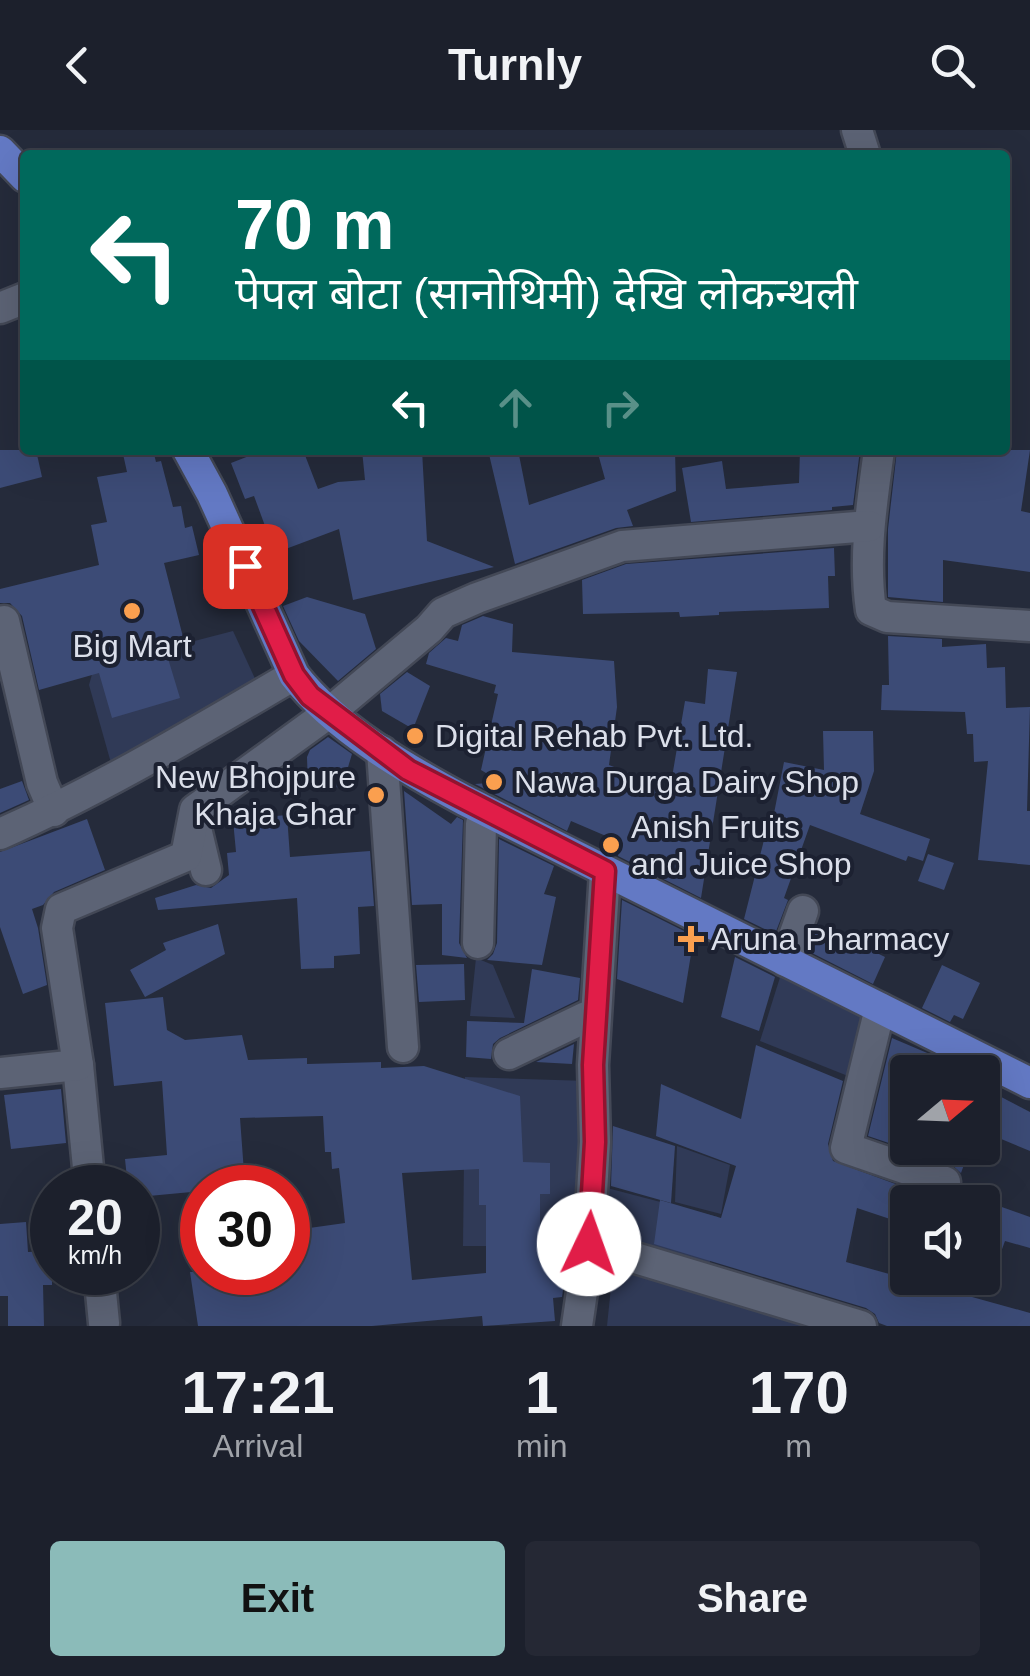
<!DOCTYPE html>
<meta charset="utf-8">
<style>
:root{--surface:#1c202c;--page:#252834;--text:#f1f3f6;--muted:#a0a3a9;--line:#3a3e48;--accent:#8bbbb9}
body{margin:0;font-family:Helvetica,"Noto Sans Devanagari",sans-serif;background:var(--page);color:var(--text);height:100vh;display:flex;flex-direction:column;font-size:38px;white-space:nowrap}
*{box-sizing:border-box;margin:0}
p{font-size:32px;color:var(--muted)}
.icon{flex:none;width:55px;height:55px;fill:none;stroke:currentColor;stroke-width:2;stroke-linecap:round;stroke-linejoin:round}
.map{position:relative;height:1196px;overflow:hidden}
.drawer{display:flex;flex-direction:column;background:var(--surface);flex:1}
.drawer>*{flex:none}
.banner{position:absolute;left:20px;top:20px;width:990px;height:305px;border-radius:10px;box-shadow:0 10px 40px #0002,0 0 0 2px var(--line);background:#00695c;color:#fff;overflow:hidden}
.needle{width:65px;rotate:71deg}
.tools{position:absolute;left:890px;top:925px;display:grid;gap:20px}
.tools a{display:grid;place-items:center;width:110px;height:110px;border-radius:10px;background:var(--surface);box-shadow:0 10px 40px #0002,0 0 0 2px var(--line);font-size:50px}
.speed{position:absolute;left:30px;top:1035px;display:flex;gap:20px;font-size:50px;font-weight:700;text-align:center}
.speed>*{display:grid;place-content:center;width:130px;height:130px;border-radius:50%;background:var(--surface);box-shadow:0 10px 40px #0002,0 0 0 2px var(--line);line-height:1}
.speed small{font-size:25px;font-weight:400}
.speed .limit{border:15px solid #d22;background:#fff;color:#111}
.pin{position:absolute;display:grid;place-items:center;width:85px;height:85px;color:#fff;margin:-42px;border-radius:20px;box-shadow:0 5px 15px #0006}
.me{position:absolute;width:110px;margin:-55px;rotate:3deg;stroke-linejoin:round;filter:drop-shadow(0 0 8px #0008)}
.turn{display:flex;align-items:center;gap:35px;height:210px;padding:0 50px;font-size:45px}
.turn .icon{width:130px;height:130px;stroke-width:2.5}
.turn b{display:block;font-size:70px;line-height:85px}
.lanes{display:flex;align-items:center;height:95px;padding:0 50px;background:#0003;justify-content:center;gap:50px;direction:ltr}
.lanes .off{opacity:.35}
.eta{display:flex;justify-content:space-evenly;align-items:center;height:170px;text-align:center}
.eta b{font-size:60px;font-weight:700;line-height:70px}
.cta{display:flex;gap:20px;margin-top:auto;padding:20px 50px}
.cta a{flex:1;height:115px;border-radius:10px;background:var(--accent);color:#111;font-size:40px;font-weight:700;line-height:115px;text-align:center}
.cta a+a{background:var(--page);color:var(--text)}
header{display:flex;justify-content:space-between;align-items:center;height:130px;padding:0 50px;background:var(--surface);font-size:45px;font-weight:700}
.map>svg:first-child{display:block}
</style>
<header><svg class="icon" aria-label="back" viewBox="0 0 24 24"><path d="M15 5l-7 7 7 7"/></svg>Turnly<svg class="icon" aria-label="search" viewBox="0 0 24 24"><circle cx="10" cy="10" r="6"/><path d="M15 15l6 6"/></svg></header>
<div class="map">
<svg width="1030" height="1196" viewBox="0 0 1030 1196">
<rect width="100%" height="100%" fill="#252b3b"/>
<g fill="#303a57">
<polygon points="233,501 258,555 111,633 89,555 94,537"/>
<polygon points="476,828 493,835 515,888 470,886"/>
<polygon points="782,841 867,883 848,946 760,911"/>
<polygon points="465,947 588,951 579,1116 463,1116"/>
<polygon points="677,1016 730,1035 721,1084 675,1072"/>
<polygon points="607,1058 718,1087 708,1143 609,1108"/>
<polygon points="614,1128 838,1196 607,1196"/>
</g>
<g fill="#3c4b76" fill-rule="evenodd">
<polygon points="0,320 36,320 42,347 0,358"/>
<polygon points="145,320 153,320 156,332 161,331 173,377 181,376 185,398 192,396 199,425 164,433 183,507 163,512 180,568 112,588 99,543 39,560 22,486 10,473 0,473 0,459 99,435 91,395 107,392 97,347 127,342 123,324"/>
<polygon points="264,320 303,320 318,359 338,352 365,350 362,320 422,320 427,411 494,437 353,470 339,399 275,423 254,366 245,369 231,333"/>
<polygon points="488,320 518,320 529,375 605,349 597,320 675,320 676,361 627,380 633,396 616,398 515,434"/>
<polygon points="800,320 860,320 853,375 832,377 832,380 691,392 682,338 722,331 726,359 799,353"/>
<polygon points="897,320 1030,320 1021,381 1030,383 1030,442 943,430 943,472 888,467 888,399"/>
<polygon points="834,418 835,446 828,446 829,478 719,482 719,485 680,487 679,482 583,484 582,450 626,434"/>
<polygon points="307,467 365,484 376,519 338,551 299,511 283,476"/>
<polygon points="483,486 513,494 512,522 614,531 617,577 609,635 670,659 685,571 705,574 708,539 737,542 701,768 618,726 620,712 571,691 567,701 475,654 501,652 481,640 498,564 494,563 496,555 426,534 429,523 446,508 458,511 462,495"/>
<polygon points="888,506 942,509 942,517 986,514 987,538 1005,537 1006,578 1030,577 1027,681 1030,681 1030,735 978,730 988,631 974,632 973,604 967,604 965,582 881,580 882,555 889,555"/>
<polygon points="407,542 430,556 413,599 382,581 380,564"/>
<polygon points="823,601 873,601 874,641 860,684 930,709 923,731 908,726 906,731 810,695 784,768 788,770 775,804 744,789 766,702 770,704 784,632 824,640"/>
<polygon points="328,607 352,624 342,657 308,659 307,627 310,620"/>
<polygon points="22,651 29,670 0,683 0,659"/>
<polygon points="404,661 451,694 457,687 463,690 459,813 467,828 442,825 442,774 412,775"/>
<polygon points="287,685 290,727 370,721 374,776 358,777 360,824 334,826 334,838 301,839 297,768 158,780 155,768 196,755 211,758 229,745 227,723 236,722 233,690"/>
<polygon points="87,689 105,740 54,762 43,775 32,779 38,798 47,855 23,864 0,797 0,722"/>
<polygon points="499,709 554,736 544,764 556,767 542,835 487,830 493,824 497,813"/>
<polygon points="928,724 954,733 944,760 918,751"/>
<polygon points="622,770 694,806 683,873 617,849"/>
<polygon points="218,794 225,824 145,867 130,840 166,820 163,813"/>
<polygon points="818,794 885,827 873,854 808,821"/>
<polygon points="735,827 775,847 759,901 721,887"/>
<polygon points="464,834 465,870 419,872 416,835"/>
<polygon points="942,835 980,853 963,889 954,885 950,892 922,878"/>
<polygon points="532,839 580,848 578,870 500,908 493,914 491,929 466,927 467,891 524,893"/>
<path d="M163,867L167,900L185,910L242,905L248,930L307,928V934L381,932V938L424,936L520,966L523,1032L550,1033V1064H540V1129L568,1126L562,1167L553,1168L555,1191L483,1196L482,1186L372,1196H198L190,1142H288V1101L345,1093L339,1038L332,1039L331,1022H325L323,986L240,988L245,1056L202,1058V1061L138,1067V1058H128L125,1029L167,1025L162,951L114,956L105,873ZM479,1039V1075H486V1143L412,1150L402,1043Z"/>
<polygon points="892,908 932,925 930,928 956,942 908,942 908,1018 970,1018 961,1043 951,1034 868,1006"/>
<polygon points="574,914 572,934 536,932"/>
<polygon points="756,915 843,951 828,1014 833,1031 939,1070 951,1069 950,1072 908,1072 908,1095 857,1078 846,1132 1030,1183 1030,1196 887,1196 879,1193 875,1184 866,1178 654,1114 660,1070 721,1088 736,1036 656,1006 661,954 741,989"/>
<polygon points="982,957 1030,982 1030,1021 982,1001"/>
<polygon points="61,959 66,1013 11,1019 4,965"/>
<polygon points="613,996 675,1016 671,1073 611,1056"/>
<polygon points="982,1070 1030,1087 1030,1118 1005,1111 986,1163 982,1163"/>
<polygon points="26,1092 28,1122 52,1121 52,1155 43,1155 44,1196 8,1196 8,1166 0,1166 0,1094"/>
</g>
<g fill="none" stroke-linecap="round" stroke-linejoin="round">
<g stroke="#434856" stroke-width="35">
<g id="minor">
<polyline points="857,0 865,25"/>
<polyline points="0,178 25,168"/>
<path d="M879,320C872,373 863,426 871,480L887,487L1030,496"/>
<polyline points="0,492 4,491 42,653 54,681"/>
<polyline points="382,621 403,917"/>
<polyline points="195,694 206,740"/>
<path d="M0,704C102,659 198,601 294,545"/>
<polyline points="478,813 481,694 488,682"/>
<polyline points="785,831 803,781"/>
<polyline points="880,878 846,1018 945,1052"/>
<polyline points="509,924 586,887"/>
<polyline points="78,935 90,1058"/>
<polyline points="0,943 78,935 57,798 61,779 186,726 195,680 330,582 429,499 443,483 477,468 622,416 869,396"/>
<polyline points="589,1114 861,1196"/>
<polyline points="99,1142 104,1193"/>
<polyline points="577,1196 589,1114 595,1012 593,935 605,741"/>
</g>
</g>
<g stroke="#434856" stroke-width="35">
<g id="major">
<polyline points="0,21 25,47"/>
<path d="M188,320L212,364L294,545C335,598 406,639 464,670L1030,953"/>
</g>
</g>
<use href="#minor" stroke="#5c6375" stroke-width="30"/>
<use href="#major" stroke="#6379c4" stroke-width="30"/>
</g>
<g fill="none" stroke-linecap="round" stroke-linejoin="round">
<g stroke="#92132f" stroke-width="25">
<polyline id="route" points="245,436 294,545 310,566 408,640 605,741 593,935 595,1012 589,1114"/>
</g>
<use href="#route" stroke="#e11d48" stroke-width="18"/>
</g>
<g fill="#fa9f4f" stroke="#1c2131" stroke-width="4">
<circle cx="132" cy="481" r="10"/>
<circle cx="415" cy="606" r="10"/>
<circle cx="494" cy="652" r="10"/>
<circle cx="376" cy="665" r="10"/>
<circle cx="611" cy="715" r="10"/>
<path d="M686 794h10v10h10v10h-10v10h-10v-10h-10v-10h10z"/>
</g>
<g text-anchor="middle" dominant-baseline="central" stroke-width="8" stroke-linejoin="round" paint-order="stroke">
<g font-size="32" fill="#dbdfea" stroke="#1c2131" text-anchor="start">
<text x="132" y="516" text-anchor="middle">Big Mart</text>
<text x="435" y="606">Digital Rehab Pvt. Ltd.</text>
<text x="356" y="647" text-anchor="end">New Bhojpure<tspan x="356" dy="37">Khaja Ghar</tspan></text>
<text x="514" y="652">Nawa Durga Dairy Shop</text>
<text x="631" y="697">Anish Fruits<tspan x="631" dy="37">and Juice Shop</tspan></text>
<text x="711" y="809">Aruna Pharmacy</text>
</g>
</g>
</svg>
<div class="tools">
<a><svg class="needle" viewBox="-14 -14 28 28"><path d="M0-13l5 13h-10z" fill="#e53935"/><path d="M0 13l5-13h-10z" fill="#a0a3a9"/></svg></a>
<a><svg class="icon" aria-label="sound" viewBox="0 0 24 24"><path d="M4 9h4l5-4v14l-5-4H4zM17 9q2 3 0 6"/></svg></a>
</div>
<div class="speed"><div>20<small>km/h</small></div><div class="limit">30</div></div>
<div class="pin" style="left:245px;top:436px;background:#d93025"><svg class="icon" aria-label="arrive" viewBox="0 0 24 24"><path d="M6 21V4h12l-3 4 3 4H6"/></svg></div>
<svg class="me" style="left:589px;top:1114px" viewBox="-20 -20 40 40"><circle r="19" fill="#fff"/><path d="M0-13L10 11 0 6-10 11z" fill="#e11d48"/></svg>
<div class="banner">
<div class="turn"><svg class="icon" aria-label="left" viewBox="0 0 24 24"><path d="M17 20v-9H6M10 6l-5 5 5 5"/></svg><div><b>70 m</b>पेपल बोटा (सानोथिमी) देखि लोकन्थली</div></div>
<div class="lanes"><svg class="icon" aria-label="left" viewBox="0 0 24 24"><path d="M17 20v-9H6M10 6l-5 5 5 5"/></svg><svg class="icon off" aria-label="ahead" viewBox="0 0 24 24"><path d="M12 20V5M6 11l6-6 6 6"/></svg><svg class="icon off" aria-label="right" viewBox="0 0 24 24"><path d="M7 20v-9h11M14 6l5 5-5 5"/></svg></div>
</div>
</div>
<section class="drawer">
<div class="eta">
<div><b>17:21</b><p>Arrival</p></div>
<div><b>1</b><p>min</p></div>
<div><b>170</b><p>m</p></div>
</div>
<div class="cta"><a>Exit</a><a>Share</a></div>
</section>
